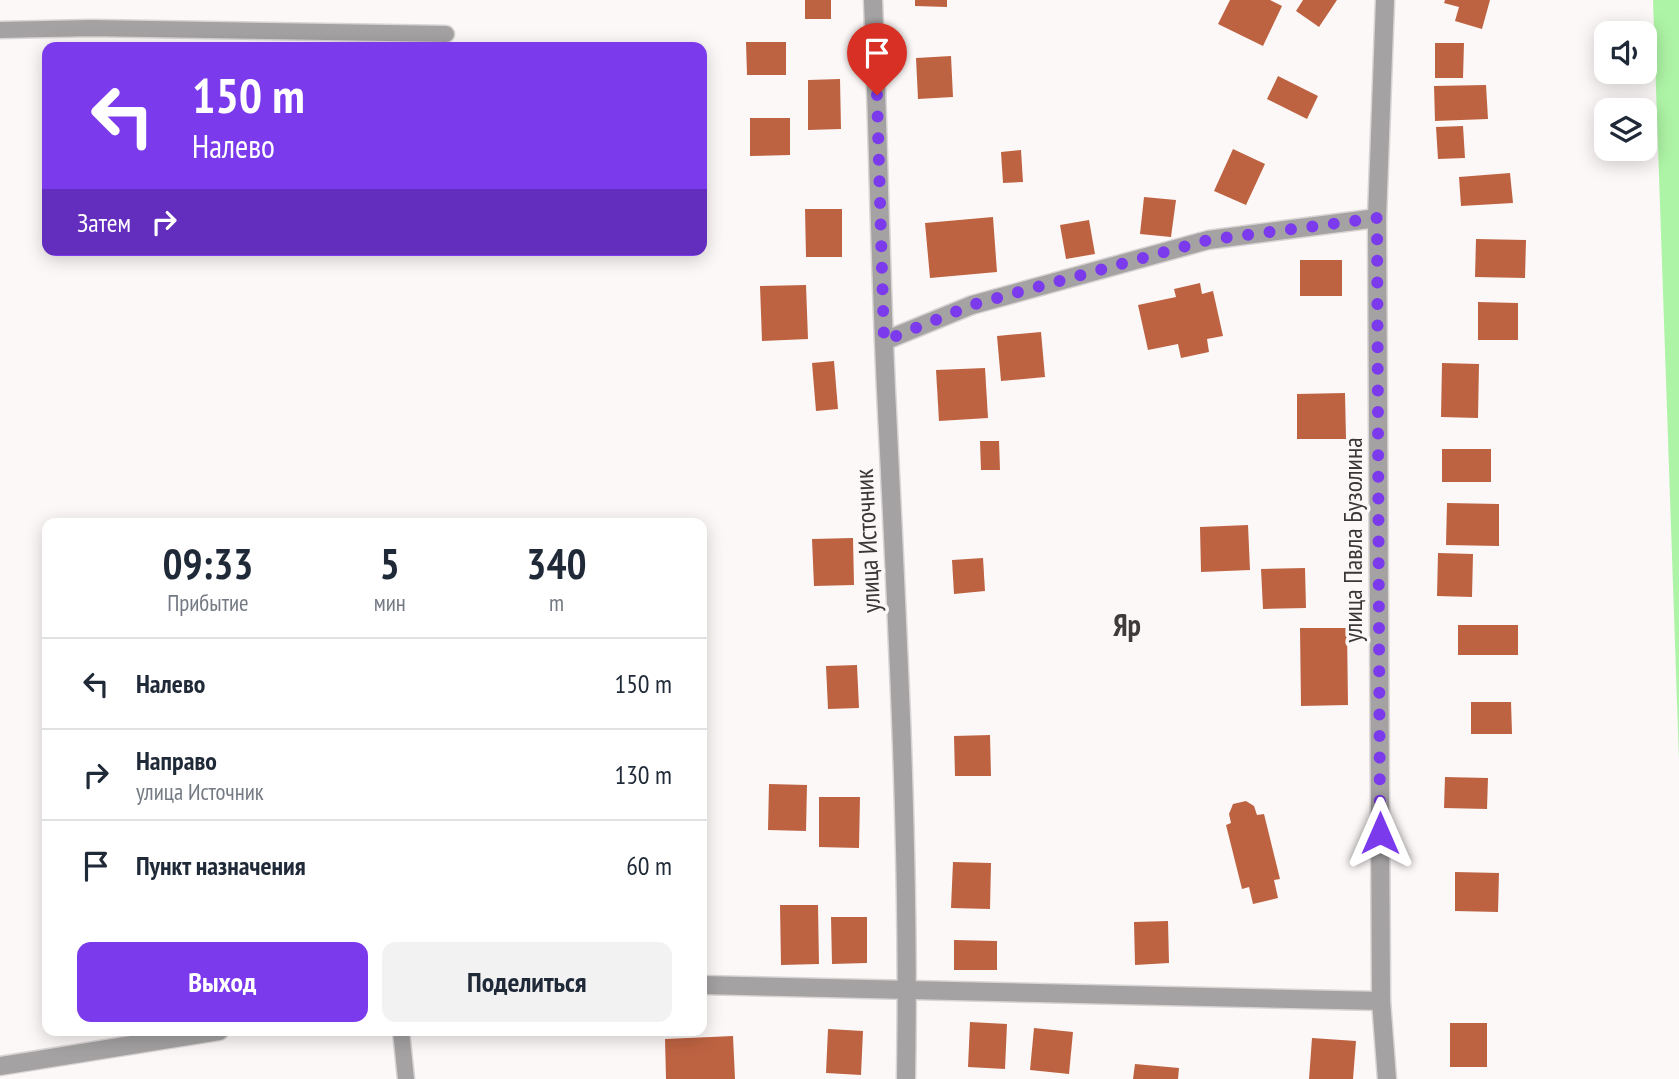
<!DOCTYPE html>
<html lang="ru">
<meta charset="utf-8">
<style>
:root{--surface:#fff;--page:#f2f2f3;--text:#1f2937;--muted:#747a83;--line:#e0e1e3;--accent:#7c3aed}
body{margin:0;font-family:"PT Sans Narrow",sans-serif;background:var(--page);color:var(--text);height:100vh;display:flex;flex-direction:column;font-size:26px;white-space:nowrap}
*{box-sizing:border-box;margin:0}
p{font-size:23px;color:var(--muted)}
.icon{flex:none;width:38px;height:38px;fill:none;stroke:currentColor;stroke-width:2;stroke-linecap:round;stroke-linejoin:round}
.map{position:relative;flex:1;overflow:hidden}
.details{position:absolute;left:42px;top:518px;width:665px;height:518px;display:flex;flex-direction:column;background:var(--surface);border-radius:14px;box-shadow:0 4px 18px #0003}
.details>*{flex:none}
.banner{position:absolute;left:42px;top:42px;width:665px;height:214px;border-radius:14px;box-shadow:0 4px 18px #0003;background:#7c3aed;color:#fff;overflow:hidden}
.controls{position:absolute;left:1594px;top:21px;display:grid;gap:14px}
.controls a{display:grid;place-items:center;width:63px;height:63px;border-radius:14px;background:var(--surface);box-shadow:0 4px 18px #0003;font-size:35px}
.pin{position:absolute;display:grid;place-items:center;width:60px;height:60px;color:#fff;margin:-72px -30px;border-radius:50% 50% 50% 0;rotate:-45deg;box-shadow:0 0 7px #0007}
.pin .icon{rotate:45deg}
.me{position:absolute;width:77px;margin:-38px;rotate:0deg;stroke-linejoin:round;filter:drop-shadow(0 0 5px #0008)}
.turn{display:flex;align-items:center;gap:24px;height:147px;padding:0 35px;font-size:32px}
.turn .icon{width:91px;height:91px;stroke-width:2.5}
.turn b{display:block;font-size:49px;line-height:60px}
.then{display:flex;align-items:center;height:66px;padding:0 35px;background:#0003;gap:14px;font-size:26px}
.eta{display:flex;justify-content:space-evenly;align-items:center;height:119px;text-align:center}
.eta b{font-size:42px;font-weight:700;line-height:49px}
.cta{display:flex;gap:14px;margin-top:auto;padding:14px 35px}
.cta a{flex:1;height:80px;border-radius:14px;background:var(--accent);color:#fff;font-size:28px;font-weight:700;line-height:80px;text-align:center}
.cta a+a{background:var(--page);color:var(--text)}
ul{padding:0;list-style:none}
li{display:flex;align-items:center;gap:21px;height:91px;padding:0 35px;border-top:2px solid var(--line)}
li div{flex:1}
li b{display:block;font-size:26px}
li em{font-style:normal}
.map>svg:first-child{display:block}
</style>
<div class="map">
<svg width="1679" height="1079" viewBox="0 0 1679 1079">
<rect width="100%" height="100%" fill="#fcf8f7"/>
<polygon fill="#aef4a6" points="1653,0 1679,0 1679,761"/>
<g fill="#be6342">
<rect x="805" y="0" width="26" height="19"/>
<polygon points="915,0 947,0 947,7 915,6"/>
<polygon points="1230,0 1270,0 1282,6 1263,46 1218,24"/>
<polygon points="1303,0 1337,0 1319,27 1296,11"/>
<polygon points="1445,0 1490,0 1482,29 1455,21 1459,7 1444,3"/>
<polygon points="746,42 786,42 786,75 747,75"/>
<polygon points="1435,43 1464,43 1463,78 1435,78"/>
<polygon points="951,56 953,97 918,99 916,58"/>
<polygon points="1278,76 1318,96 1307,119 1267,99"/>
<polygon points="840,79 841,129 808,130 808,80"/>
<polygon points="1486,85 1488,119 1435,121 1434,86"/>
<polygon points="750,118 790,118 790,155 750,156"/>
<polygon points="1463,126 1465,158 1438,159 1436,127"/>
<polygon points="1233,149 1265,164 1246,205 1214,191"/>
<polygon points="1021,150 1023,182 1003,183 1001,152"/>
<polygon points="1510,173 1513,203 1461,206 1459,177"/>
<polygon points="1144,197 1176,200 1171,237 1140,234"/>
<polygon points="805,209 842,209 842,257 806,257"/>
<polygon points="993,217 997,272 930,278 925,223"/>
<polygon points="1089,220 1095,254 1066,259 1060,225"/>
<polygon points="1476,239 1526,240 1525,278 1475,277"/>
<rect x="1300" y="260" width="42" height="36"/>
<polygon points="1200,283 1202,294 1213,291 1223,336 1207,339 1209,352 1181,358 1178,344 1148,350 1138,305 1176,297 1174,289"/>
<polygon points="806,285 808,339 762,341 760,286"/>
<polygon points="1478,302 1518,303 1518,340 1478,340"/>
<polygon points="1041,332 1045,377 1001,381 997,336"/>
<polygon points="834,361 838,409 816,411 812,363"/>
<polygon points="1442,363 1479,364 1478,418 1441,417"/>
<polygon points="985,368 988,418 939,421 936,370"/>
<polygon points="1345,393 1346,439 1297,439 1297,394"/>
<polygon points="980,441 999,441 1000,470 981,470"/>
<rect x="1442" y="449" width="49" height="33"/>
<polygon points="1447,503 1499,504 1499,546 1446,545"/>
<polygon points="1248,525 1250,570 1201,572 1200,527"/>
<polygon points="853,538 854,585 814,586 812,539"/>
<polygon points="1438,553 1473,554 1472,597 1437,596"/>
<polygon points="983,558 985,591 954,594 952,560"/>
<polygon points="1305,568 1306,608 1263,609 1261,569"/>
<rect x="1458" y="625" width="60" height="30"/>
<polygon points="1300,628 1347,628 1348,705 1301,706"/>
<polygon points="857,665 859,708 828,709 826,666"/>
<polygon points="1471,702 1511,702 1512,734 1471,734"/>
<polygon points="990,735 991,776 955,776 954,736"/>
<polygon points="1445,777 1488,778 1487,809 1444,808"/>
<polygon points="769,784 807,785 806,831 768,830"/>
<polygon points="819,797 860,797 859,848 819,847"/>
<polygon points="1246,801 1254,806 1257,815 1264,814 1280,879 1274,880 1278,898 1253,904 1249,887 1242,889 1226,825 1231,823 1229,814 1233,804"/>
<polygon points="953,862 991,863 990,909 951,908"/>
<polygon points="1455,872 1499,873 1498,912 1455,911"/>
<polygon points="780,905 818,905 819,964 781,965"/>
<polygon points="831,917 867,917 867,963 832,964"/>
<polygon points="1168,921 1169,963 1135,965 1134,922"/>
<polygon points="954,940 997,941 997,970 954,970"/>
<polygon points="970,1022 1007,1024 1005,1069 968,1067"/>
<rect x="1450" y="1023" width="37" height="44"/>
<polygon points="1034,1028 1073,1032 1069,1074 1030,1070"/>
<polygon points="828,1029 863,1031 861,1075 826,1073"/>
<polygon points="733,1036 735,1079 666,1079 665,1039"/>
<polygon points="1312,1038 1356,1041 1353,1079 1309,1079"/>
<polygon points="1135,1064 1179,1068 1178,1079 1133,1079"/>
</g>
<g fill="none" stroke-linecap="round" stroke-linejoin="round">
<g stroke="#d9d5d4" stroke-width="19">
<g id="service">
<polyline points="0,30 91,28 446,34"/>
<polyline points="401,1031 406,1079"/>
</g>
</g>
<g stroke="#d9d5d4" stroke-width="21">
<g id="minor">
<path d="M873,0C878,130 880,260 886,390C897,620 910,849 906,1079"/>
<polyline points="1385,0 1377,218 1381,1001 1387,1079"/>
<polyline points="884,341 972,305 1208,240 1377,218"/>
<polyline points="702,985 1381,1001"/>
<polyline points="0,1066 219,1031"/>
</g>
</g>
<use href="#service" stroke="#a4a2a2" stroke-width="16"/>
<use href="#minor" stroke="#a4a2a2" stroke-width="18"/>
</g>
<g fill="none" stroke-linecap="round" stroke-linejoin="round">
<polyline stroke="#7c3aed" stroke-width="12" stroke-dasharray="0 21.6" points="877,95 884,341 972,305 1208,240 1377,218 1380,833"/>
</g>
<g text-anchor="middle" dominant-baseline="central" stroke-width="7" stroke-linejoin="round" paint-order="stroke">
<g font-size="26" fill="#393737" stroke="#fcf8f7">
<text transform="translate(1352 540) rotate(-90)">улица Павла Бузолина</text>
<text transform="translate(867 541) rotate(-93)">улица Источник</text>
</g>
<g font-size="30" font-weight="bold" fill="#3e3b3a" stroke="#fcf8f7">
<text x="1127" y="624">Яр</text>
</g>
</g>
</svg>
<div class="controls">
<a><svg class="icon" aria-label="sound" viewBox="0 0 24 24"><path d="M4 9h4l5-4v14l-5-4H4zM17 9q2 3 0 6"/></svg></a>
<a><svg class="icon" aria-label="layers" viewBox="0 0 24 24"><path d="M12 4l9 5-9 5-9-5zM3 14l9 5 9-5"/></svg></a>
</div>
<div class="pin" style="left:877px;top:95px;background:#d93025"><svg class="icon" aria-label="arrive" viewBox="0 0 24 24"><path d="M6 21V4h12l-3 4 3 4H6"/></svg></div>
<svg class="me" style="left:1380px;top:833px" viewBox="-20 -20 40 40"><path d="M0-17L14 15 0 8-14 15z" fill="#7c3aed" stroke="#fff" stroke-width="4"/></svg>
<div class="banner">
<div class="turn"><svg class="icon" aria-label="left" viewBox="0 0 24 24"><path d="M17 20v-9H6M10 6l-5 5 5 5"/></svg><div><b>150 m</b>Налево</div></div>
<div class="then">Затем<svg class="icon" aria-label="right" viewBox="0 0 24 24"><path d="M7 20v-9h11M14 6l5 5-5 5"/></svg></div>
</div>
<section class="details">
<div class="eta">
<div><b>09:33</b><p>Прибытие</p></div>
<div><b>5</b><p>мин</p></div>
<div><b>340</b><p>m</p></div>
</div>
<ul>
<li><svg class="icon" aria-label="left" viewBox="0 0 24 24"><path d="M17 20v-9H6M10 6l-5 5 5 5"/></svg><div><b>Налево</b></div><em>150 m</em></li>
<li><svg class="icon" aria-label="right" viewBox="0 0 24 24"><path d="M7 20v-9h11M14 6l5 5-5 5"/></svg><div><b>Направо</b><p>улица Источник</p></div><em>130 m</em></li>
<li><svg class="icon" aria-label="arrive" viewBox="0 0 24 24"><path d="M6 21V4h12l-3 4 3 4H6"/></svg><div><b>Пункт назначения</b></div><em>60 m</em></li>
</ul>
<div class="cta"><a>Выход</a><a>Поделиться</a></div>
</section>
</div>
